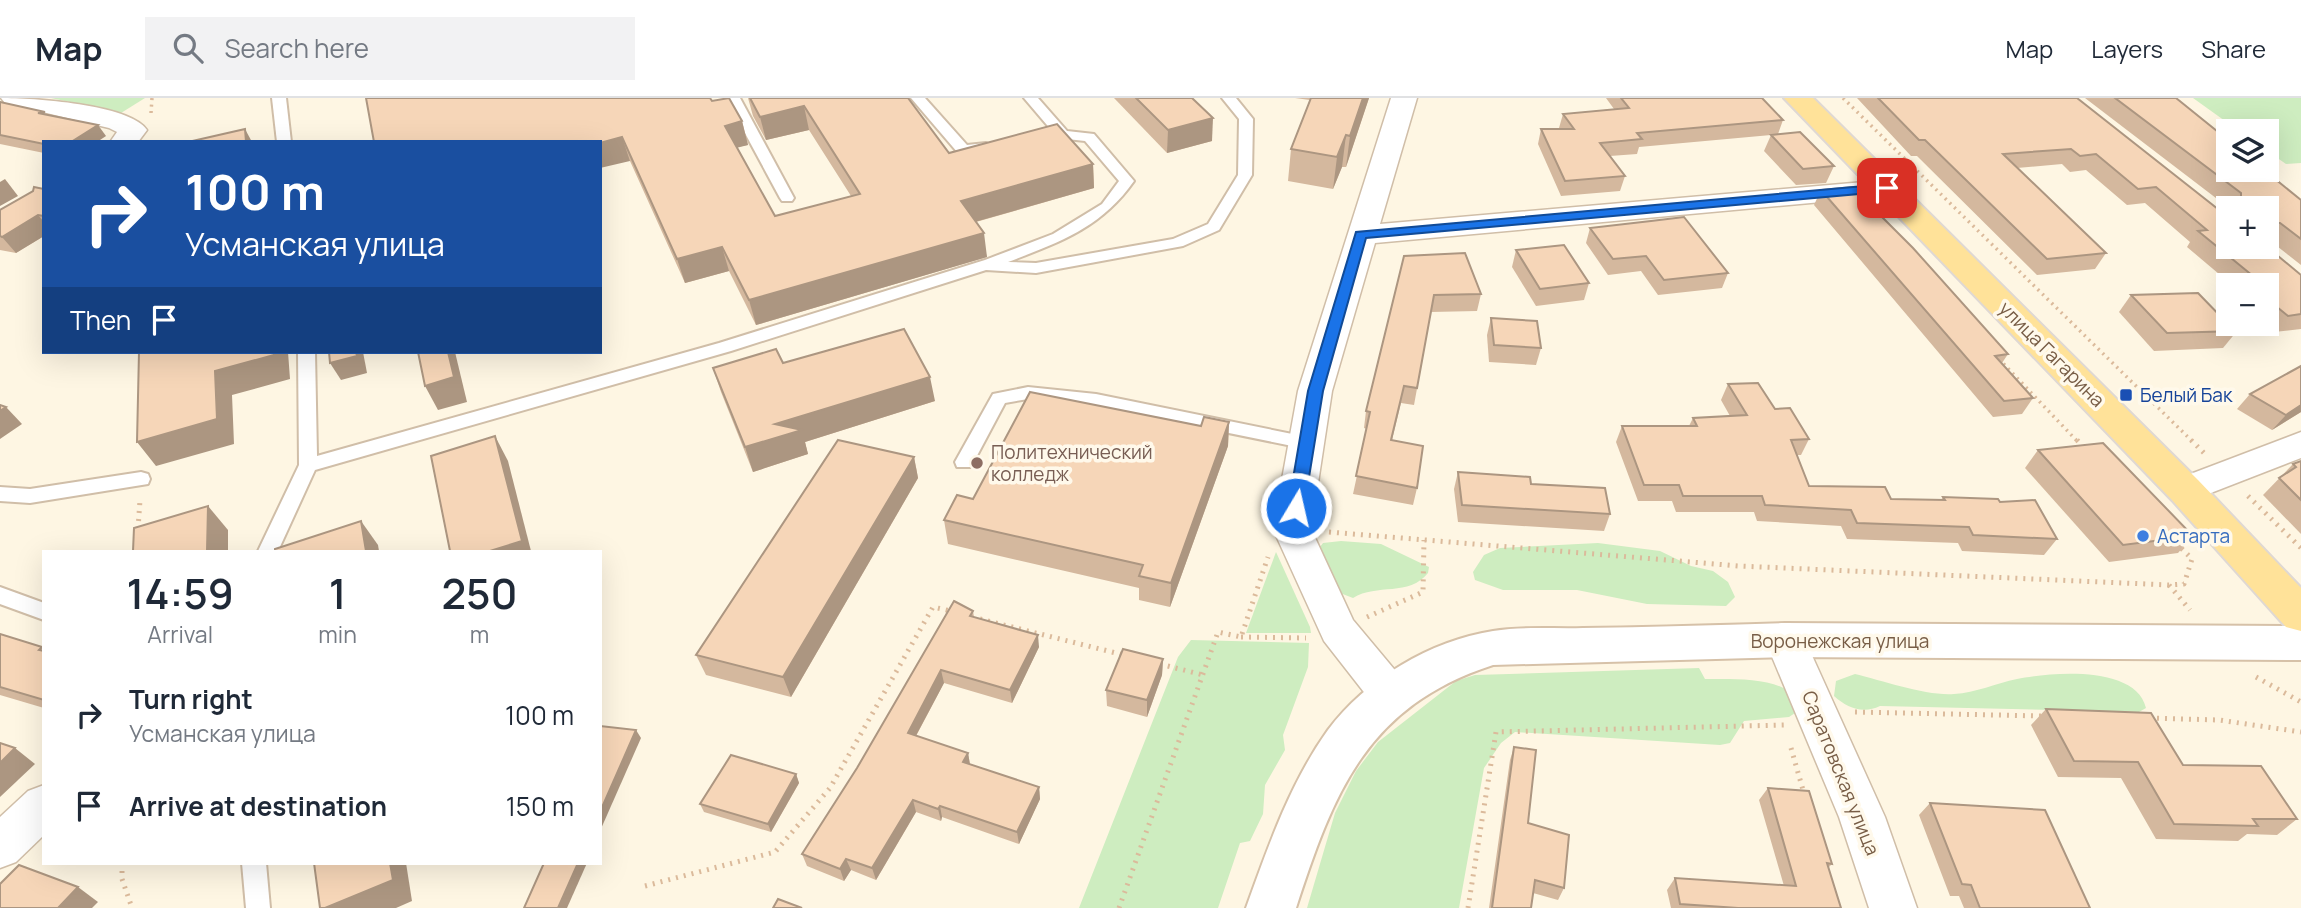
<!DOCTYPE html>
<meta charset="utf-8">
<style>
:root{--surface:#fff;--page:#f2f2f3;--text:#1f2937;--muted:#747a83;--line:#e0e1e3}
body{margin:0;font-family:Manrope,sans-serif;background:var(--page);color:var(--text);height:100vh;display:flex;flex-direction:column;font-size:26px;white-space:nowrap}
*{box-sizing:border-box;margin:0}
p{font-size:23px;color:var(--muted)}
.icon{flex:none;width:38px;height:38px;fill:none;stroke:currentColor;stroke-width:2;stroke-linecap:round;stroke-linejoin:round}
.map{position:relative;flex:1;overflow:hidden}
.sheet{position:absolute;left:42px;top:452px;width:560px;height:315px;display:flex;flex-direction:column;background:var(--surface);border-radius:0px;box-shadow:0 7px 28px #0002}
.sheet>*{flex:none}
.banner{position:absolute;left:42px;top:42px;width:560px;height:214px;border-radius:0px;box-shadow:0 7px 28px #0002;background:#1a4fa0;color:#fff;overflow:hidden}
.controls{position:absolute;left:2216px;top:21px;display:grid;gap:14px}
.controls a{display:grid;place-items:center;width:63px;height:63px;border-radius:0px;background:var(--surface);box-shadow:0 7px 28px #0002;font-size:35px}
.pin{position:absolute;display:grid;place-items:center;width:60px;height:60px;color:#fff;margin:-30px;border-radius:14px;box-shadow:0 4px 10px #0006}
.me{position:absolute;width:77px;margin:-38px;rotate:9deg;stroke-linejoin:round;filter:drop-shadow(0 0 5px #0008)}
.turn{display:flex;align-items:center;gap:24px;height:147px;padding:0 28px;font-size:32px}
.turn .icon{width:91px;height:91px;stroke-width:2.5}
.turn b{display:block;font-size:49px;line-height:60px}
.then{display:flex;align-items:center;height:66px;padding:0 28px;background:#0003;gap:14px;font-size:26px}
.eta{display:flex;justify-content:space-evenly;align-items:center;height:119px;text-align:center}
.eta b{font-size:42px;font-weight:600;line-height:49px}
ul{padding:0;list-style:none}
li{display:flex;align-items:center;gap:21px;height:91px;padding:0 28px}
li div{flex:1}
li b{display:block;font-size:26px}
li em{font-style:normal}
header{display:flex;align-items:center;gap:42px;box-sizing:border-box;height:98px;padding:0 35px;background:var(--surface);border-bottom:2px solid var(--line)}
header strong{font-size:33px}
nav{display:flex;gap:38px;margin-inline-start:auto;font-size:24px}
.search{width:490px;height:63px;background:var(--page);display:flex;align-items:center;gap:18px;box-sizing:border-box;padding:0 24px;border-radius:0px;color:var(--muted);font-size:26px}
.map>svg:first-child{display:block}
</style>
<header>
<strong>Map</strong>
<div class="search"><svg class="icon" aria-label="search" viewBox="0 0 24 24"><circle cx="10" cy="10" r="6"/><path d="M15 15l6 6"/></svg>Search here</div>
<nav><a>Map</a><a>Layers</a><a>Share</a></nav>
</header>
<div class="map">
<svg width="2301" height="810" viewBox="0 0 2301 810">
<rect width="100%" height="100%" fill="#fef6e3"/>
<g fill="#ceedc0">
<polygon points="51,0 145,0 121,15"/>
<polygon points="2193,0 2301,0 2301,65 2286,66 2266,52 2266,33 2239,33"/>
<path d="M1341,443L1381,446L1429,469L1428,475C1409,499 1377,485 1353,500L1340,495L1314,457L1323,445Z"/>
<polygon points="1598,445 1660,453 1691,468 1713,473 1728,484 1735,499 1726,508 1647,506 1577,492 1503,492 1475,482 1473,474 1484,457 1500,450"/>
<polygon points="1276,454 1310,529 1311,535 1246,535"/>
<polygon points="1191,542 1309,545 1308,569 1283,637 1285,652 1265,687 1263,716 1250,743 1240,745 1218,810 1079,810 1178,559"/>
<path d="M1699,570L1705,581C1726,581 1770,579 1788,593C1793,597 1796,607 1798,613L1789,619L1744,623L1730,645L1720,647L1515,634L1501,645L1484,670L1459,810H1307L1335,715L1356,673L1378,644L1456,583L1475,577Z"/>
<path d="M1855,576C1884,583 1926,598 1954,596C1976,595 1996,585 2017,581C2051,574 2136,567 2146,610L2139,614L1880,608C1863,616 1847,610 1834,598L1836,583Z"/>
</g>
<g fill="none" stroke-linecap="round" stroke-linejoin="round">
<g stroke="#d0bea8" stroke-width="4">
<g id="lane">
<polygon points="272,0 286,0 291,44 277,44"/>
<polygon points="726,0 740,0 794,100 792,103 782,103 780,100"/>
<polygon points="911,0 925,0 967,47 986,45 993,49 986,53 958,55"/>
<path d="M1024,0H1038L1067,33L1094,36L1134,83C1101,130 1060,144 1008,164L1036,165L1173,141L1208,126L1238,77L1239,21L1222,0H1236L1253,21L1252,77L1219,132L1183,148L1036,175L986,172L731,253L315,372L278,453H258L299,367L298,254H315L317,358L719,245L985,162L1053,136L1102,106L1119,83L1085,43L1058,40Z"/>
<polygon points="1028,289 1096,296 1307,339 1316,345 1307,351 1096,308 1028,301 1005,305 971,369 957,369 955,364 993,296"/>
<polygon points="141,374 148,376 150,381 148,386 30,405 0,403 0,389 30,391"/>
<polygon points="0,489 44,505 44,522 0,506"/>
<polygon points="242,765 266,765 270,810 246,810"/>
</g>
</g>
<g stroke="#d0bea8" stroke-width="3">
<g id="street">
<path d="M1,0C32,0 130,6 147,32L138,44H110L117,34L109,30L5,5Z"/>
<polygon points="1391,0 1417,0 1380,126 1887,82 1897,84 1901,90 1897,96 1887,98 1375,145 1332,293 1311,431 1353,522 1404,583 1410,595 1404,607 1389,612 1374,607 1324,543 1273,431 1298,293"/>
<polygon points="2301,334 2301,360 2185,405 2172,401 2167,392 2172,383"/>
<polygon points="1785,526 1799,530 1805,542 1885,719 1917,810 1869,810 1839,719 1765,542 1771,530"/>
<polygon points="44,687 44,737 16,764 0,770 0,719 28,693"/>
</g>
</g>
<g stroke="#d6c1a8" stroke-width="4">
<path id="secondary" d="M1785,525L2301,528V562L1785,559L1493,567C1367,608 1334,693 1296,810H1246C1268,749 1290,685 1328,632C1366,581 1430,543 1493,533C1522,528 1554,531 1583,530C1650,529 1718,527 1785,525Z"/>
</g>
<g stroke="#dfd8d3" stroke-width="4">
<polygon id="primary" points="1784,0 1813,0 2198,382 2301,490 2301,533 2286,529 2172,402"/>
</g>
<g stroke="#dbba9b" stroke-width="3.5" stroke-dasharray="2 4.5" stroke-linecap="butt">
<polyline points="1843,0 2193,344"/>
<polyline points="151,15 152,0"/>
<polyline points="1999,261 2078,344"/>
</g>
<g stroke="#dbba9b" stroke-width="5" stroke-dasharray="2 6" stroke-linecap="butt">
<polyline points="2077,342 2085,351"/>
<polyline points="2191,342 2204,355"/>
<polyline points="2248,398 2301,450"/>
<polyline points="138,431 140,402"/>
<polyline points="1329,434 1739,468 2169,487 2184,486 2192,461 2179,448"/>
<polyline points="2169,487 2190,512"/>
<polyline points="1367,519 1423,494 1424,442"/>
<polyline points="980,521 1124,557"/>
<polyline points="1241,539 1306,540"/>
<polyline points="1160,566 1203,577"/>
<polyline points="2256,579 2301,604"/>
<polyline points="1855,614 2042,618"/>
<polyline points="2149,620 2219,622 2301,634"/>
<polyline points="1791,650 1805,699"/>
<polyline points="122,765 122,781 132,810"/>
<polyline points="645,788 775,754 830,690 933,509 951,513"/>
<polyline points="1119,810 1218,534 1241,539 1268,459"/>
<polyline points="1468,810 1496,634 1785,627"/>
</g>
<use href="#lane" fill="#fff" fill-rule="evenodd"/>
<use href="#street" fill="#fff" fill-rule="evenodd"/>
<use href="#secondary" fill="#fff" fill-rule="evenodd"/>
<use href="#primary" fill="#ffe299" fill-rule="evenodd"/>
</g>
<g fill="#d4b89e">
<polygon points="748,0 908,0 949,55 1093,66 1094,90 976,124 987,159 756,227 729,173 685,185 630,63 600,44 712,3 742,23 748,47 737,49 775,118 851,98 809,32 766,42 753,18"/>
<polygon points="1114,0 1192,0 1212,43 1167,55"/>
<polygon points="1295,0 1369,0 1346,69 1342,69 1333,91 1288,83 1291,51 1310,2"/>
<polygon points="1606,0 1762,0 1783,22 1778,36 1834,68 1826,85 1796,87 1764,53 1771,37 1639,49 1637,56 1610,58 1625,78 1620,93 1561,98 1538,46 1541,31 1559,30 1563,16 1614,11"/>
<polygon points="1857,0 2077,0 2301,177 2301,231 2274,234 2264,226 2266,226 2266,187 2232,187 2187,149 2190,144 2145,105 2127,107 2086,72 2070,74 2062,66 2017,70 2106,155 2095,171 2037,177 1917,58 1911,58"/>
<polygon points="2085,0 2176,0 2301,102 2301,167 2268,141 2266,143 2266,110 2229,110"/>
<polygon points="0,4 106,38 44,44 44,55 0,46"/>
<polygon points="44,91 44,138 16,155 0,152 0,112"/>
<polygon points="1821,92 2008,256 2002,265 2033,300 2022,316 1993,319 1814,107"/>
<polygon points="1590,130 1728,175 1722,190 1658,197 1641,173 1608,177 1586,145"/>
<polygon points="1516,152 1589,185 1584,202 1536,208 1512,169"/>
<polygon points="1404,158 1481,196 1477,213 1431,214 1414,307 1401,305 1392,342 1417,390 1413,407 1353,396 1367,331 1364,330 1366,313"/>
<polygon points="2131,197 2237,233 2223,250 2154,253 2119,214"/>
<polygon points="1491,220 1541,250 1536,267 1489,264 1487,237"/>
<polygon points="783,265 935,303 805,344 808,356 753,374 721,294 713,270"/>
<polygon points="2301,268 2301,314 2272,332 2237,311 2250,296"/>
<polygon points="1728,286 1775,311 1809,341 1801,357 1797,357 1809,388 1891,401 1941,402 1943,399 2000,404 2057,441 2044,457 1962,453 1958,445 1847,441 1841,428 1757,423 1754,414 1676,414 1672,403 1638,403 1616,344 1622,328 1689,328 1693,320 1730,318 1721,302"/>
<polygon points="1229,324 1228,348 1170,509 1139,502 1139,490 948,446 944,422 973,401 1201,328"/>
<polygon points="2038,352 2193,438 2178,455 2109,464 2025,370"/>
<polygon points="914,359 918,380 791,599 706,577 696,557"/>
<polygon points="2301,363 2301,436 2263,397 2293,366"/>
<polygon points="1458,374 1610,416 1604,433 1458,424 1454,391"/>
<polygon points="973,513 974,519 1039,549 1012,605 944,585 916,638 968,655 970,666 1039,689 1040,701 1019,746 942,719 941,723 916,714 876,782 851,772 844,783 807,768 802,756"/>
<polygon points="0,536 42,549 44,551 44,610 0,597"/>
<polygon points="1163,561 1162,577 1147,619 1107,608 1106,592"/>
<polygon points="2046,611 2183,667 2297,721 2277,737 2247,736 2238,743 2156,741 2121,680 2058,679 2031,627"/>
<polygon points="1514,649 1528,725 1564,790 1558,802 1533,795 1531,810 1489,810 1510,662"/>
<polygon points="796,676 799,685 771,734 704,714 700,706"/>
<polygon points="1768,690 1832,766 1828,770 1841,810 1671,810 1667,792 1675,780 1784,788 1759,702"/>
<polygon points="1930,705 2090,810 1964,810 1959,798 1950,798 1919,717"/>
</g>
<g fill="#ac9681">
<polygon points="1363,0 1369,0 1346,69 1350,38"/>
<polygon points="804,8 809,32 766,42 760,19"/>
<polygon points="1213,20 1212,43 1167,55 1168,32"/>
<polygon points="742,23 748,47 732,51 725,28"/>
<polygon points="98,27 106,38 97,44 71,44"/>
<polygon points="245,31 252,44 246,44"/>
<polygon points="1346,37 1342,69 1333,91 1337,59"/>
<polygon points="622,39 630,63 600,70 600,45"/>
<polygon points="1093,66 1094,90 964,127 961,103"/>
<polygon points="5,81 18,98 0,108 0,84"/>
<polygon points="38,117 44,124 44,138 16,155 2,139"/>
<polygon points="984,135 987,159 756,227 749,202"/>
<polygon points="722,149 729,173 685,185 677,161"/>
<polygon points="274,254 288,254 290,281 232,297 234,346 156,368 137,344 215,273"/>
<polygon points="356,254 363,254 367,275 341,282 330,265"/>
<polygon points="448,254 455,254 467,304 438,312 425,288"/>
<polygon points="930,279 935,303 805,344 808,356 753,374 745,349 775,326"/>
<polygon points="2301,307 2301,314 2272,332 2286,317"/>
<polygon points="6,309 22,326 0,341 0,313"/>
<polygon points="1229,324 1228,348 1170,509 1171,485"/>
<polygon points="495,338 508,363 531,453 490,453"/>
<polygon points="914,359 918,380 791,599 783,579"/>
<polygon points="208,408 228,432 228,453 207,453"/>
<polygon points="361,423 378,447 379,453 366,453"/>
<polygon points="1038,537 1039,549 1012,605 1010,592"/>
<polygon points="1163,561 1162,577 1147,619 1147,602"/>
<polygon points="941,572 944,585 911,647 908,635"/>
<polygon points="636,632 641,640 600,733 600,714"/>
<polygon points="15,650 35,666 0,699 0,665"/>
<polygon points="968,655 970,667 963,664"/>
<polygon points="796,676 799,685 771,734 768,726"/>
<polygon points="1039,689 1040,701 1019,746 1017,734"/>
<polygon points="913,702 916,714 876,782 872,770"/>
<polygon points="940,708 942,719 941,723 938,711"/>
<polygon points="846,761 851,772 844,783 840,771"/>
<polygon points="390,765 406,765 412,803 396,810 325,810"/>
<polygon points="578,765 587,765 567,810 558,810"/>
<polygon points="78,789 98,804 92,810 58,810"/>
</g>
<g fill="#f6d6b8" stroke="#ac9681" stroke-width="2">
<polygon points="366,0 710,0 712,3 729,0 742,23 725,28 775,118 860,96 804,8 760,19 750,0 908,0 949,55 1057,26 1093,66 961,103 984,135 749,202 722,149 677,161 622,39 600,45 374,44"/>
<polygon points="1136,0 1192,0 1213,20 1168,32"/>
<polygon points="1311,0 1363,0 1350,38 1346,37 1337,59 1291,51"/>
<polygon points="1621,0 1762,0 1783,22 1637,35 1642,41 1600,45 1625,78 1565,83 1541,31 1574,31 1563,16 1629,10"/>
<polygon points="1878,0 2077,0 2228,119 2228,149 2266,148 2301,177 2301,216 2288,218 2266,200 2266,192 2270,192 2266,189 2266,187 2264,187 2198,133 2207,132 2156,89 2138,91 2096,56 2080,58 2071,51 2003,56 2106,155 2047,161 1925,42 1919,42"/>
<polygon points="2115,0 2176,0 2228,42 2228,72 2264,72 2301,102 2301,141 2280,125 2277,125 2276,130 2266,131 2266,110 2241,110 2241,95"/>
<polygon points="0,4 45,14 38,15 98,27 71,44 44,44 44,46 0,37"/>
<polygon points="245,31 246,44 188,44"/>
<polygon points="1800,34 1834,68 1803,71 1771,37"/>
<polygon points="34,89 44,91 44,118 38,117 2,139 0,138 0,112 33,93"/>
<polygon points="1852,89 1913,150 2008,256 1995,258 2033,300 2004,303 1821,92"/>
<polygon points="1684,119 1728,175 1664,182 1646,158 1613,161 1590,130 1651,123"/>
<polygon points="1564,147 1589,185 1540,191 1516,152"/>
<polygon points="1465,155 1481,196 1434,197 1417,290 1404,288 1391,342 1423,348 1417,390 1356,378 1370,314 1366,313 1404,158"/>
<polygon points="2198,195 2228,226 2237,233 2167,235 2131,197"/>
<polygon points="1491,220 1537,223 1541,250 1494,247"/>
<polygon points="904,231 930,279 775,326 802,332 745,349 713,270 776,251 783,265"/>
<polygon points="139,254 274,254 274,257 215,273 217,321 137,344"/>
<polygon points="329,254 356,254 357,258 330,265"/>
<polygon points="418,254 448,254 454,279 425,288"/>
<polygon points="2301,268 2301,307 2286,317 2250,296"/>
<polygon points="1758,285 1775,311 1790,310 1809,341 1791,342 1809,388 1885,389 1891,401 1945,402 1943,399 1998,401 2000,404 2035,402 2057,441 1973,437 1969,429 1857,425 1851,412 1765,407 1762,398 1683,398 1679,387 1644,387 1622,328 1697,328 1693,320 1747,317 1728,286"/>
<polygon points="1030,294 1201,328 1204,319 1229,324 1171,485 1139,478 1143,467 944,422 957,397 973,401"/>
<polygon points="0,307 6,309 0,313"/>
<polygon points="495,338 522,443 490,453 450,453 431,358"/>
<polygon points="838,342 914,359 783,579 696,557"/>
<polygon points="2103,345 2193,438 2123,447 2038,352"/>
<polygon points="2301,363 2301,402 2279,380 2296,369 2293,366"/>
<polygon points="1458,374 1530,379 1531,386 1605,390 1610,416 1462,407"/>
<polygon points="208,408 207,453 133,453 134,430"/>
<polygon points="361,423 366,453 275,453 275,451"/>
<polygon points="954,503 973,513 970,518 1038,537 1010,592 941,572 908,635 968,655 963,664 1039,689 1017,734 940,708 938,711 913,702 872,770 846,761 840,771 802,756 857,670"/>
<polygon points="0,536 42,549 39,552 44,553 44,602 0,589"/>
<polygon points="1123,551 1163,561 1147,602 1106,592"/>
<polygon points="2046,611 2151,615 2183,667 2261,668 2297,721 2253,721 2258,728 2174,726 2138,664 2074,663"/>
<polygon points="600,628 636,632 600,714"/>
<polygon points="0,645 15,650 0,665"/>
<polygon points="1514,649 1536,652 1528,725 1569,737 1564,790 1535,782 1531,810 1492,810"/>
<polygon points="731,657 796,676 768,726 700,706"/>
<polygon points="1768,690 1809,693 1832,766 1827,765 1841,810 1738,810 1680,806 1675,780 1796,788"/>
<polygon points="1930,705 2045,712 2090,810 1980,810 1971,787 1962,786"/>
<polygon points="314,765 390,765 393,782 325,810 320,810"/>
<polygon points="544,765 578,765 558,810 524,810"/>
<polygon points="19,767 78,789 58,810 0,810 0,786"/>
<polygon points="778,801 802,810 773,810"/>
</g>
<polygon fill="#1a73e8" stroke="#114b97" stroke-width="2" points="1887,86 1892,87 1892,93 1366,140 1323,293 1304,410 1296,415 1288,410 1308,293 1356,134"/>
<rect fill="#1a4fb4" stroke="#fff9eb" stroke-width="2.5" x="2119" y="290" width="14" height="14" rx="3.5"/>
<circle fill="#8d6e63" stroke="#fff9eb" stroke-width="2.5" cx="977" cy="365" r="7"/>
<circle fill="#3f7fe0" stroke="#fff9eb" stroke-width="2.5" cx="2143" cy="438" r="7"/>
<g text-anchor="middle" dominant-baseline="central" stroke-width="7" stroke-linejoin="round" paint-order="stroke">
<g font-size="19" fill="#785d46" stroke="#fff9eb">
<text transform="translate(2052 256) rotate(45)">улица Гагарина</text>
<text x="1840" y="543">Воронежская улица</text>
<text transform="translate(1841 675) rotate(68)">Саратовская улица</text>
</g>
<g font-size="19" fill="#164399" stroke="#fff9eb" text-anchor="start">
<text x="2140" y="297">Белый Бак</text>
</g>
<g font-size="19" fill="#785e54" stroke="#fff9eb" text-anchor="start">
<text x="991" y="354">Политехнический<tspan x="991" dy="22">колледж</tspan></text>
</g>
<g font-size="19" fill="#366cbe" stroke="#fff9eb" text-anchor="start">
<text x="2157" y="438">Астарта</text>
</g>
</g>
</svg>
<div class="controls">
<a><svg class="icon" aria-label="layers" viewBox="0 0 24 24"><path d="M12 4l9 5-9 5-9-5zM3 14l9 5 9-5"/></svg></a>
<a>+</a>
<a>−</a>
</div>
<div class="pin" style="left:1887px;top:90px;background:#d93025"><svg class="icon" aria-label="arrive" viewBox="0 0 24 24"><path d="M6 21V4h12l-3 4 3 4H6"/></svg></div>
<svg class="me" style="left:1296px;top:410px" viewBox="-20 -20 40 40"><circle r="17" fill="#1a73e8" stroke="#fff" stroke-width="3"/><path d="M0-11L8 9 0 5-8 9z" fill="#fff"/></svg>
<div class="banner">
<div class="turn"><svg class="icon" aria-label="right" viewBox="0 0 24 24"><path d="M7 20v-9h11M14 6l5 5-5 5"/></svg><div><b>100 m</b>Усманская улица</div></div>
<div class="then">Then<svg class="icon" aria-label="arrive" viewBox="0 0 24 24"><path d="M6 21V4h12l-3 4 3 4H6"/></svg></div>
</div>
<section class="sheet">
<div class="eta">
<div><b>14:59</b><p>Arrival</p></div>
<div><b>1</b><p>min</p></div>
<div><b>250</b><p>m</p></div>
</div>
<ul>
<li><svg class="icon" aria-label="right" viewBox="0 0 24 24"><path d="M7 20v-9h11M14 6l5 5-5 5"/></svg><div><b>Turn right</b><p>Усманская улица</p></div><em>100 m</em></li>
<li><svg class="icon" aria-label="arrive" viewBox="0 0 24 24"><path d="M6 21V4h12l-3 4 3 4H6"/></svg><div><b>Arrive at destination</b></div><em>150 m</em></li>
</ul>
</section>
</div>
